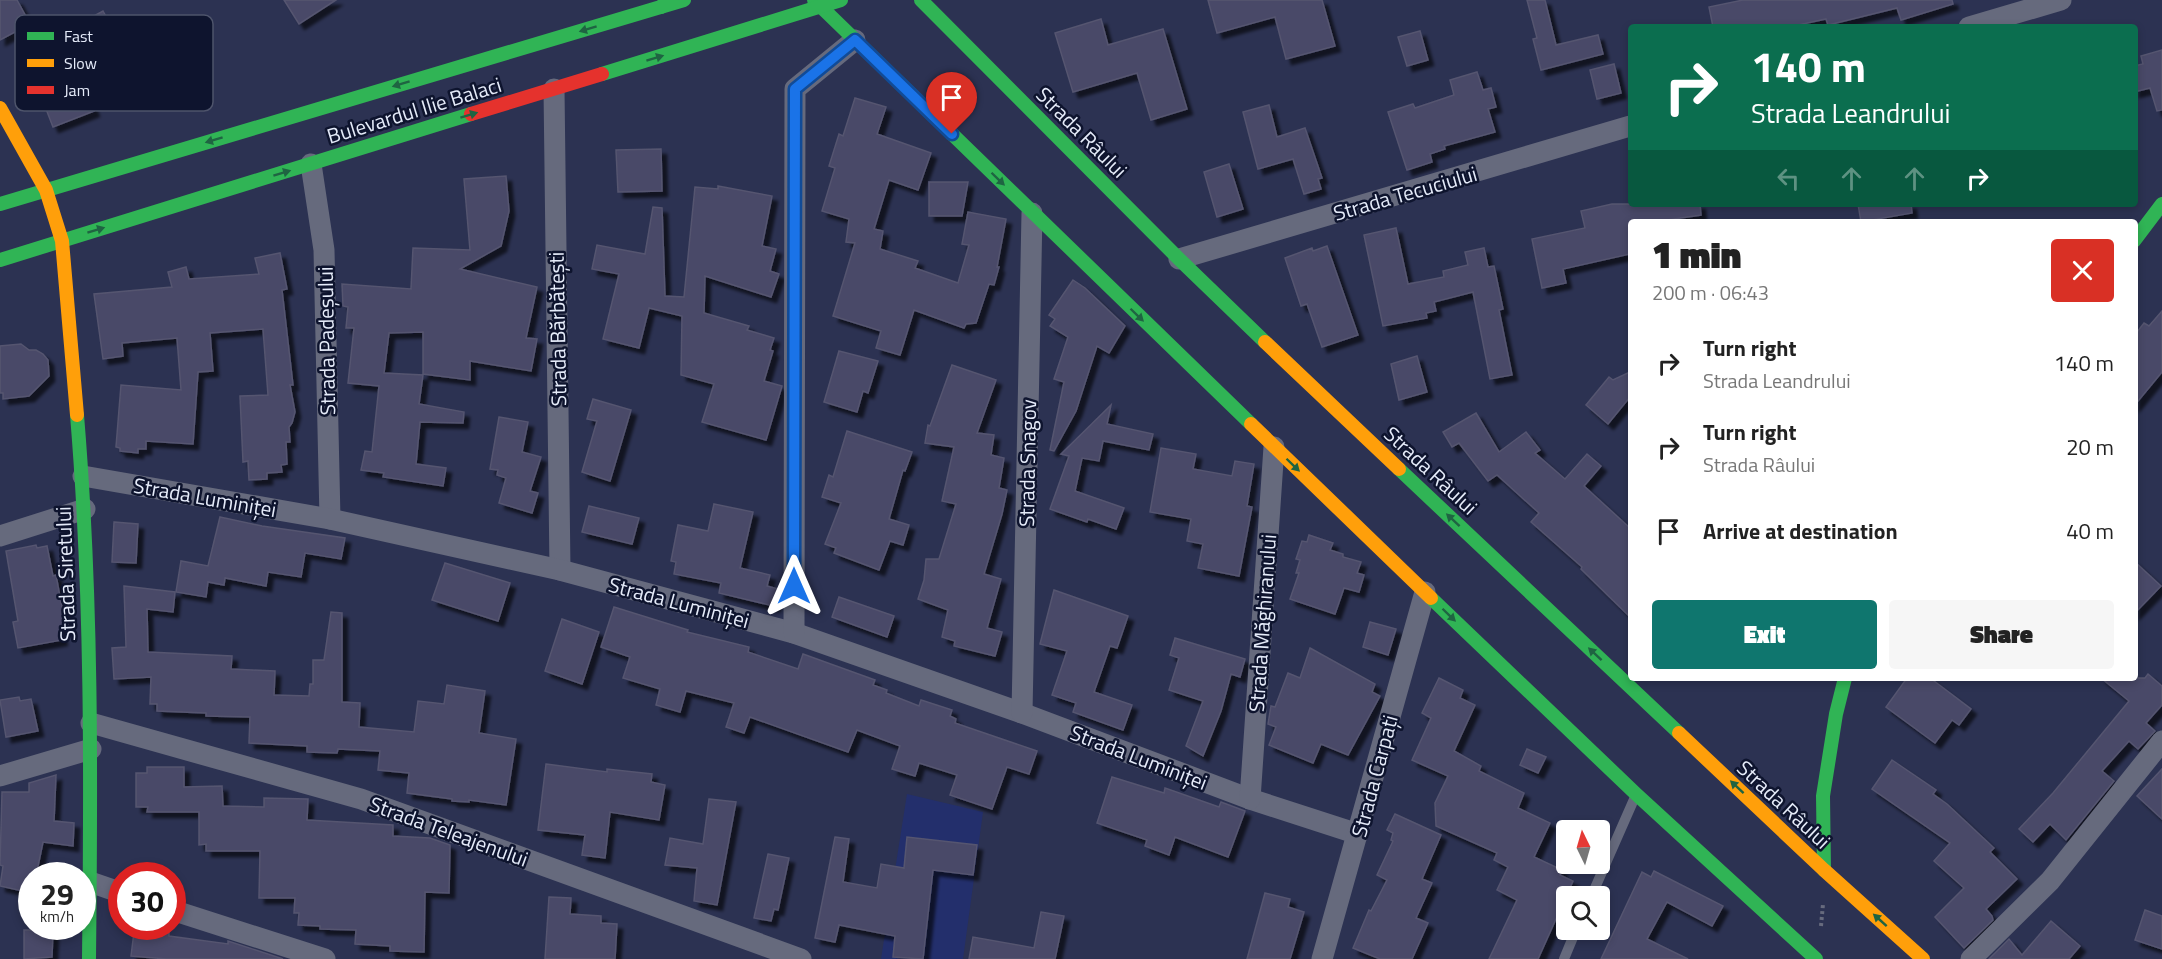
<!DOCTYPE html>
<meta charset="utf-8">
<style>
:root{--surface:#fff;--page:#f6f6f6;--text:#222;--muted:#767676;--accent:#0f766e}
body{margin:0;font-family:"Titillium Web",sans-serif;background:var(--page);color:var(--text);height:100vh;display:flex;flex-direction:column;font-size:22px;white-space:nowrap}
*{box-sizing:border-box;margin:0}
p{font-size:20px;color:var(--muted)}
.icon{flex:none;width:33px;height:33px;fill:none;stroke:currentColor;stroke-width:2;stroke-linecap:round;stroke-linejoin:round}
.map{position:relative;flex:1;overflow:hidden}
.side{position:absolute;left:1628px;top:219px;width:510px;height:462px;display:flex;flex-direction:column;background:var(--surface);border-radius:6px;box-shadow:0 3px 9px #0003}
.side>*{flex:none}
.guide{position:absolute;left:1628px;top:24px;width:510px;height:183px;border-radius:6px;box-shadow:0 3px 9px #0003;background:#0b6e4f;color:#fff;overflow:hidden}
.needle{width:39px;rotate:355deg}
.tools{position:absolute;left:1556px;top:820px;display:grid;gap:12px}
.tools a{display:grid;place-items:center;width:54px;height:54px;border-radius:6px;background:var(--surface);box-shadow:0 3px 9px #0003;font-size:30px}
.speed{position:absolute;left:18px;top:862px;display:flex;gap:12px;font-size:30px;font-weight:700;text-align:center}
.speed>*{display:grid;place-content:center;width:78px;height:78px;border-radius:50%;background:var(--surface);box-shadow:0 3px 9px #0003;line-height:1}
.speed small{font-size:15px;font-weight:400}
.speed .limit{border:9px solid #d22;background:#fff;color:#111}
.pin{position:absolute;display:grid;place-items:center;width:51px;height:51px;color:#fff;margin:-62px -26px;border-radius:50% 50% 50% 0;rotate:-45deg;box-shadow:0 0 6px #0007}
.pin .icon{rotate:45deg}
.me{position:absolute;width:66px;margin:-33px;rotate:0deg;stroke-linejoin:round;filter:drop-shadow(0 0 4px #0008)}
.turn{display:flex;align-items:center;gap:21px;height:126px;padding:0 24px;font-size:27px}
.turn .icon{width:78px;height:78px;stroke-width:2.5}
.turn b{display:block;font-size:42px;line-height:51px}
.lanes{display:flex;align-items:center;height:57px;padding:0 24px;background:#0003;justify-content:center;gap:30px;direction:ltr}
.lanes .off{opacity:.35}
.round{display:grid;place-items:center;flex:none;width:63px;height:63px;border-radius:6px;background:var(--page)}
.overview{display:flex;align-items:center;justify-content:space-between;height:102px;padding:0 24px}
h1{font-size:36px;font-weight:800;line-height:45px}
.button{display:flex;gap:12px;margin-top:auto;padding:12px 24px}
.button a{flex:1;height:69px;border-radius:6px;background:var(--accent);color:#fff;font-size:24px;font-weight:800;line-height:69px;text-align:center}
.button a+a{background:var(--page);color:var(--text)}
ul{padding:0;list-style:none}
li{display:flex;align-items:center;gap:18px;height:84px;padding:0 24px}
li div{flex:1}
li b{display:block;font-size:22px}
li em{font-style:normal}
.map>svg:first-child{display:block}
</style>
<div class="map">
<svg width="2162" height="959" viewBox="0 0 2162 959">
<defs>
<filter id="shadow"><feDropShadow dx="5.5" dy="5.5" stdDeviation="1.5" flood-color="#0009"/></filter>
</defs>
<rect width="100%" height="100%" fill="#2c3252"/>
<polygon fill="#232f6c" points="907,794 983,812 963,959 881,959"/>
<g fill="#4a4967" stroke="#555570" stroke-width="1.5" filter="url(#shadow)">
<polygon points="0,0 17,0 30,24 0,40"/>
<polygon points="284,0 336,0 299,24"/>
<polygon points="1208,0 1322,0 1335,46 1286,59 1275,17 1217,33"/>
<polygon points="1527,0 1545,0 1556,45 1598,35 1603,54 1541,70 1533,39 1537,38"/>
<polygon points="1743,0 1952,0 1953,4 1901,20 1897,8 1828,25 1826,19 1789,27 1713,27 1709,7"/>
<polygon points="103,11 123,47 79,72 94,111 53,127 36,83 41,81 22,36 46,26 52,39"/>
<polygon points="1101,19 1108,45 1163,29 1187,109 1151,120 1137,73 1073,92 1055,33"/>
<polygon points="1420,31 1428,60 1407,66 1398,37"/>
<polygon points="2162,50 2162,110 2157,111 2150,88 2134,92 2134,66 2143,64 2141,56"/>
<polygon points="1614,64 1621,93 1597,99 1590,70"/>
<polygon points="1477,72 1483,90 1491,88 1496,107 1488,109 1495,132 1444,146 1445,149 1430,154 1432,162 1407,170 1388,112 1413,104 1415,108 1454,95 1450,80"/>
<polygon points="855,98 886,107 877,134 931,153 918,190 889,180 874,229 883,231 880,249 918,261 915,268 958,283 969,245 962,244 968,212 1006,219 997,267 999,267 994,285 989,284 976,323 966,324 964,328 914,310 900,355 876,348 881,331 833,316 855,243 846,242 849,219 822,211 835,168 829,166 839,134 843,136"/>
<polygon points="1269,105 1277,137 1305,128 1322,178 1318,179 1321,189 1304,194 1293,159 1258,169 1243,112"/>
<polygon points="661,149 662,191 618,192 616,150"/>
<polygon points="1229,164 1243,209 1217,217 1204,172"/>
<polygon points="506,176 509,211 501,246 460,269 537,287 526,338 537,339 531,371 470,361 470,380 423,374 423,332 389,333 384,373 423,375 419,404 464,412 463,423 420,422 416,464 446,468 443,486 383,477 384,473 361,470 365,451 372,452 379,386 348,383 354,328 346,328 348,307 343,306 342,284 411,289 413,248 470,250 464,179"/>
<polygon points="929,182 968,182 962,216 929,216"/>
<polygon points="718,186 772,196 762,246 776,249 770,271 779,274 771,297 705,276 704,313 749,326 747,330 774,338 770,350 773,351 764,381 782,386 766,440 702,422 714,384 681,375 682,316 649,308 639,348 603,339 619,274 592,269 597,245 645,254 653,207 662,208 665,296 684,297 695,187 718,189"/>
<polygon points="1612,204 1700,204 1701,215 1653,222 1630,222 1630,254 1563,269 1566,283 1542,288 1532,239 1585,228 1581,211"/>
<polygon points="1858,204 1911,204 1912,213 1861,222"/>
<polygon points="1396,228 1408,284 1444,277 1443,271 1468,265 1465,252 1484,248 1488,267 1494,266 1503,309 1499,310 1512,375 1490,379 1473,292 1434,302 1436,311 1426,313 1427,318 1383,326 1364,235"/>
<polygon points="1327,246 1358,335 1322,347 1307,304 1301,306 1285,258 1312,248 1313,251"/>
<polygon points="280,253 287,289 282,290 293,385 290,385 295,412 292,423 289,427 290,442 286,442 287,464 281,465 282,472 267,473 267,479 249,480 248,461 243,462 240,396 268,395 263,329 210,333 213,371 198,372 193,444 146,441 146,449 138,449 138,453 120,451 120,448 116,447 121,385 181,390 177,338 122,343 123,356 103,359 94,294 172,287 168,272 186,267 189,279 259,274 255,258"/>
<polygon points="1073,280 1085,288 1125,326 1109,353 1097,346 1076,411 1054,451 1050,450 1064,382 1054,379 1068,337 1050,326 1055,319 1049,315"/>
<polygon points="2162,311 2162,372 2134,406 2134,336 2144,323 2149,326"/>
<polygon points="21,344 29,350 36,350 43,354 48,360 49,376 29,396 3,399 3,393 0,393 0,346"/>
<polygon points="839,351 878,361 868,393 863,391 857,412 824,402"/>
<polygon points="1417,356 1427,392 1399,400 1391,364"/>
<polygon points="952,365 996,380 977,433 994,435 991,455 1004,458 999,488 1007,490 1002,514 984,574 1001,579 987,628 1002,632 995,656 954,646 955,641 942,637 948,610 918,599 924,580 926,559 939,559 956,504 942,501 954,447 925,443 928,425 930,426"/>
<polygon points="1630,372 1630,397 1608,424 1586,405 1609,377 1613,380"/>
<polygon points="593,399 631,410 610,481 582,472 597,421 587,419"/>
<polygon points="1111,405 1107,424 1153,434 1149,450 1103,441 1099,461 1082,458 1075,491 1124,508 1116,529 1088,519 1087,522 1050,509 1069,456 1061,454"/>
<polygon points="1476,413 1499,452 1526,432 1540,450 1535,453 1565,479 1587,454 1601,466 1584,486 1630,528 1630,617 1581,569 1582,567 1531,522 1539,513 1497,475 1488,481 1459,443 1452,447 1443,432"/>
<polygon points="499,417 528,422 522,452 541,457 530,491 538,493 532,513 499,503 506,478 497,475 498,470 490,469"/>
<polygon points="847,431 912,452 905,471 903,470 889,519 909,525 903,545 890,541 879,570 834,553 836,548 825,544 841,503 822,497 829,475 833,477"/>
<polygon points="1161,448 1196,454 1193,469 1232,476 1235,461 1254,464 1247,506 1252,507 1239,576 1198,568 1203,544 1187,541 1191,519 1150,512"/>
<polygon points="714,504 753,512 740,568 770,575 767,586 778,589 774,606 719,593 721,583 674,574 676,562 671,561 678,525 708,531"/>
<polygon points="589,506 639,518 632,544 582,532"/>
<polygon points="220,517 262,526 345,538 341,559 305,553 301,577 268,572 266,586 225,578 224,585 208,582 206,597 176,592 181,561 208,566"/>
<polygon points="114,522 138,524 136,563 112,562"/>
<polygon points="1309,535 1333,543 1330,550 1343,554 1343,557 1361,562 1357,573 1364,575 1359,592 1344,588 1335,614 1290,599 1299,573 1296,573 1300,560 1296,559 1302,541 1307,542"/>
<polygon points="36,545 37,548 47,546 53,576 56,575 63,613 66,612 69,629 60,631 62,640 18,648 13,622 18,621 6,551"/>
<polygon points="2134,561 2161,586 2134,614"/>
<polygon points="445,563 510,583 498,621 432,600"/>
<polygon points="124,586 175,592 173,612 147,609 148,652 232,656 231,669 275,671 274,695 309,696 310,684 313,684 313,660 324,660 331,612 342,613 342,702 360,703 359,727 414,732 418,701 444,704 447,685 485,691 479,733 516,739 506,805 469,800 469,802 452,801 452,799 407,793 409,773 378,770 380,751 338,749 337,753 307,752 307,746 249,743 250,717 206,716 206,713 157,711 157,704 150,704 151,677 114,679 112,648 126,647"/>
<polygon points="1054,590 1128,616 1117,648 1110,646 1094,692 1132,705 1123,730 1073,712 1076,703 1052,695 1067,651 1040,644"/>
<polygon points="839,597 894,616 887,637 832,617"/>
<polygon points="614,607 688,630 687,632 749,647 748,652 798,669 803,654 875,680 873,685 887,690 886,693 919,706 921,700 952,710 950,716 956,719 955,723 1037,751 1029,774 1007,767 992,809 950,795 957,775 919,763 915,776 892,769 900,746 857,730 848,752 750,717 744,733 726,727 734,703 686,691 680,712 656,705 660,689 623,678 630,657 601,647"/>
<polygon points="562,619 599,632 582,684 545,671"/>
<polygon points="1370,622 1396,629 1388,655 1363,647"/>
<polygon points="1175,638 1245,659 1240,677 1231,674 1221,711 1203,756 1186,746 1203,701 1169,690 1179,658 1170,655"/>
<polygon points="1310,648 1375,684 1372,692 1380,696 1348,755 1321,744 1313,763 1269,745 1276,727 1268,724 1271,706 1275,707 1288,673 1300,678"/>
<polygon points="2148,674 2162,686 2162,705 2146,723 2155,731 2138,749 2129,741 2102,771 2114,781 2066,840 2050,824 2033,842 2019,829 2053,793 2129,701 2101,678 2145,678"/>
<polygon points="1439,678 1463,690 1460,698 1475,705 1454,751 1481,766 1479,771 1524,793 1518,808 1550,823 1534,857 1562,870 1560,875 1573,881 1538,959 1489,959 1517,900 1497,890 1508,867 1494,860 1497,853 1436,826 1435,803 1448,776 1412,760 1431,718 1422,713"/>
<polygon points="1907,678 1930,678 1971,709 1959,725 1952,720 1935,743 1886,707"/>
<polygon points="19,697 20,701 31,699 38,731 6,737 0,700"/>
<polygon points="1527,749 1546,757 1538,773 1520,765"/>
<polygon points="1892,760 1936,790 1933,794 1947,804 1994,848 1990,852 2017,879 1986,909 1992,916 1993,920 1964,948 1935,917 1964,888 1934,861 1950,843 1872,789"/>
<polygon points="546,764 607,772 607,769 652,774 651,782 665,785 659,820 610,812 605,858 582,855 585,835 538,830"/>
<polygon points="147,767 184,767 184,787 222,786 223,806 264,807 264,798 308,799 307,820 393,825 393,836 430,838 450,845 449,893 425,892 424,952 390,951 390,946 355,944 356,930 320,929 320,926 298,925 299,913 294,913 295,898 259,898 260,851 206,851 206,844 199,845 199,812 147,812 148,807 136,807 136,773 147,773"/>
<polygon points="2162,769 2162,819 2137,796"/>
<polygon points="56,775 54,821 74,823 73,846 43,842 36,876 32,876 32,893 0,886 3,866 0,865 2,792 29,792 29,783"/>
<polygon points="1112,777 1164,793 1165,788 1219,807 1221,802 1245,811 1228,857 1175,837 1169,855 1145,846 1147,840 1097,823"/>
<polygon points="709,799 736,802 717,905 694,901 697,868 665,865 670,838 703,844"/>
<polygon points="1395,814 1441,835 1422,879 1432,883 1416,918 1428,923 1412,959 1380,959 1353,948 1369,910 1371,911 1387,880 1377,875 1393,841 1391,840 1393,833 1387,830"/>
<polygon points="835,837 849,839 843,882 877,888 881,864 904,868 907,837 977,845 973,875 933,870 923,959 893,957 895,936 839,925 835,942 815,938"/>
<polygon points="768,854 789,858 778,910 774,909 771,921 754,918"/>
<polygon points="1654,871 1723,906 1712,926 1667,902 1647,939 1688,959 1601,959 1642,872 1651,877"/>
<polygon points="1265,893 1290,899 1288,907 1304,912 1290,959 1247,959"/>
<polygon points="549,897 571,898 570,914 601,916 601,923 617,924 615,959 545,959"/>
<polygon points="2145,910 2162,916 2162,949 2135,940"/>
<polygon points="1041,912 1064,916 1055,959 969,959 973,937 1034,948"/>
<polygon points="2051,921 2080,946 2069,959 1989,959 2009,939 2022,955"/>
<polygon points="24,930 53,930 52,957 24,959"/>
<polygon points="134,932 169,933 169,936 228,944 228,941 283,959 167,959 131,956"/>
</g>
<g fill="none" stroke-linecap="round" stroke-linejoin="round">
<polyline stroke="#676b7e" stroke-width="4" stroke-dasharray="3 3" stroke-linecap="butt" points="1821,926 1823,904"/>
<g stroke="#666a7d" stroke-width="10">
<polyline points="1591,897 1635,797"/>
<polyline points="1564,959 1576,930"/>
</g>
<g stroke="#666a7d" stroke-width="21">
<polyline points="1969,27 2061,0"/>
<polyline points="554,89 560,570"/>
<polyline points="311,164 324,250 330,519"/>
<polyline points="1179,259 1630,126"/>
<polyline points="83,476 330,519 560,570 794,633 1022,713 1250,799 1358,834"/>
<polyline points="0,536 85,509"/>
<polyline points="794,633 795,89 855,40"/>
<polyline points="1022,713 1032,213"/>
<polyline points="91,723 361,799 801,959"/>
<polyline points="0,776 91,749"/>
<polyline points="1250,799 1274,447"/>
<polyline points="90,882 122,893"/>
<polyline points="172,910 325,959"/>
<polyline points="1322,959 1425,592"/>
<polyline points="1971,959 2050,881 2162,741"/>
</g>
<g stroke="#30b455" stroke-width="14">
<polyline points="814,0 1251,424"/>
<polyline points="921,0 1179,259 1265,342"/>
<polyline points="661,7 668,0"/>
<polyline points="602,74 841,0"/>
<polyline points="0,204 684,0"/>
<polyline points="2134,241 2162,204"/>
<polyline points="0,260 471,114"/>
<path d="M77,415C92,596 91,777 89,959"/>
<polyline points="1399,469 1679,733"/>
<polyline points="1431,598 1636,794 1816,959"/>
<polyline points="1824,870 1823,796 1836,714 1845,678"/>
</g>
<g stroke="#ff9f0a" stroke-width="14">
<polyline points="0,108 46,190 62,241 77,415"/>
<polyline points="1265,342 1399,469"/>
<polyline points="1251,424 1431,598"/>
<polyline points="1679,733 1824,870 1923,959"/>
</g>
<polyline stroke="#e5322d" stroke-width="14" points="471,114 602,74"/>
</g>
<defs><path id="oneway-solid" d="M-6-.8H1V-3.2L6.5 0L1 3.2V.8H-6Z" transform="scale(1.5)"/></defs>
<g fill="#1f6442">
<use href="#oneway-solid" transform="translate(588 29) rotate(163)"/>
<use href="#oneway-solid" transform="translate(655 58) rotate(-17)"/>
<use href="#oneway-solid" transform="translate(401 84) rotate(163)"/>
<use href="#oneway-solid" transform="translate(469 115) rotate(-17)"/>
<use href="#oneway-solid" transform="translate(214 140) rotate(163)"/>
<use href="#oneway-solid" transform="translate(282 173) rotate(-17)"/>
<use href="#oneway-solid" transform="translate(998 179) rotate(44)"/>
<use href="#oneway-solid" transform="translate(96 230) rotate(-17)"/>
<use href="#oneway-solid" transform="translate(1137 315) rotate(44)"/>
<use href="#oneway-solid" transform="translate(1293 465) rotate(44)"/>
<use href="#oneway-solid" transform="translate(1453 520) rotate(-137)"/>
<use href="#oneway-solid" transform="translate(1449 615) rotate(44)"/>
<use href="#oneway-solid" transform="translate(1595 654) rotate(-137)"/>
<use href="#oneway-solid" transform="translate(1737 787) rotate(-137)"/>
<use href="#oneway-solid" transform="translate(1880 920) rotate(-138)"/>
</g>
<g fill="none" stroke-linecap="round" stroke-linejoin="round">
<g stroke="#114b97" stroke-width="15">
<polyline id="route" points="794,586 795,89 855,40 952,134"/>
</g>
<use href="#route" stroke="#1a73e8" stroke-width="10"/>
</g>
<g text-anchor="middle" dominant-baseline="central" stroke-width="5" stroke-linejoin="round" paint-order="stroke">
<g font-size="21" fill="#e5ebf9" stroke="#0e142e">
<text transform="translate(414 110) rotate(-17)">Bulevardul Ilie Balaci</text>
<text transform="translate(1082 132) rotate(45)">Strada Râului</text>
<text transform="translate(1405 193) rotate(-16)">Strada Tecuciului</text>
<text transform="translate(557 329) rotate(-91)">Strada Bărbătești</text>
<text transform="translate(326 341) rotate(-91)">Strada Padeșului</text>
<text transform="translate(1027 463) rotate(-89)">Strada Snagov</text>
<text transform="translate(1431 470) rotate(43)">Strada Râului</text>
<text transform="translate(205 497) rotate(10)">Strada Luminiței</text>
<text transform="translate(65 574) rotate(-92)">Strada Siretului</text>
<text transform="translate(679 602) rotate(15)">Strada Luminiței</text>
<text transform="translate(1262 623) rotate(-86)">Strada Măghiranului</text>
<text transform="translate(1139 757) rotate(21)">Strada Luminiței</text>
<text transform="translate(1374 776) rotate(-75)">Strada Carpați</text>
<text transform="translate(1784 804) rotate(43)">Strada Râului</text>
<text transform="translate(449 831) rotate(20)">Strada Teleajenului</text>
</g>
</g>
<rect x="15" y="15" width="198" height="96" rx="9" fill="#0e142e" stroke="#4e546b" stroke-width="1.5"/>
<rect x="27" y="32" width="27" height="8" fill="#30b455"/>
<rect x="27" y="59" width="27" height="8" fill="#ff9f0a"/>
<rect x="27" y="86" width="27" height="8" fill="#e5322d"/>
<g font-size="16" fill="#e5ebf9">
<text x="64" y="42">Fast</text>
<text x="64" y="69">Slow</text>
<text x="64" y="96">Jam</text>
</g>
</svg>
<div class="tools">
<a><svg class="needle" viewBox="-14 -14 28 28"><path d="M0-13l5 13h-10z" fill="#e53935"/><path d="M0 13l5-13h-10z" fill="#767676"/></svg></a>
<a><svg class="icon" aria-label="search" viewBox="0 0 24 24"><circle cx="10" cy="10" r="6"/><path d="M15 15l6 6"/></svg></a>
</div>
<div class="speed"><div>29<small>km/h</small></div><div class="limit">30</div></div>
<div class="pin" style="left:952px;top:134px;background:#d93025"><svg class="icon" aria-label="arrive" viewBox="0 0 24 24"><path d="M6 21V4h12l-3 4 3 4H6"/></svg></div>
<svg class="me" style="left:794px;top:586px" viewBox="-20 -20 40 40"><path d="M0-17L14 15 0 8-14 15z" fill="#1a73e8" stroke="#fff" stroke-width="4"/></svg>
<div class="guide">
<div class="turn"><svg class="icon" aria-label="right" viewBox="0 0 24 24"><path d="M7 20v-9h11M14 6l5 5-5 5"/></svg><div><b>140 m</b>Strada Leandrului</div></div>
<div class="lanes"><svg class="icon off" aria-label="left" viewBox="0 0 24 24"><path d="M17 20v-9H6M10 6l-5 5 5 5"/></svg><svg class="icon off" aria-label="ahead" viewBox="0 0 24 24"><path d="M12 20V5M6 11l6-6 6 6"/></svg><svg class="icon off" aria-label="ahead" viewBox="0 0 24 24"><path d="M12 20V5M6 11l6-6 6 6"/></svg><svg class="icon" aria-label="right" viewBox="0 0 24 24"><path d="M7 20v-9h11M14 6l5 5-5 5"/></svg></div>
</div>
<section class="side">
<div class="overview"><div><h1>1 min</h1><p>200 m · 06:43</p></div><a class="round" style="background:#d93025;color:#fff"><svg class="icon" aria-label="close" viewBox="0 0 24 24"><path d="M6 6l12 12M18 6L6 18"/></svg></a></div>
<ul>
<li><svg class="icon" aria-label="right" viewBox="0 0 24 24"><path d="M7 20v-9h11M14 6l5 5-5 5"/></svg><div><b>Turn right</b><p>Strada Leandrului</p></div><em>140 m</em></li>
<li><svg class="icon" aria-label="right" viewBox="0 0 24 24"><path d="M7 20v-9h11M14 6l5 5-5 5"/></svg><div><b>Turn right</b><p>Strada Râului</p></div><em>20 m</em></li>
<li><svg class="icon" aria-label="arrive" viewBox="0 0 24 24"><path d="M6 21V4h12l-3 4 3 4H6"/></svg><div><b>Arrive at destination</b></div><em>40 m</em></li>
</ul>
<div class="button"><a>Exit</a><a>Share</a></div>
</section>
</div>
